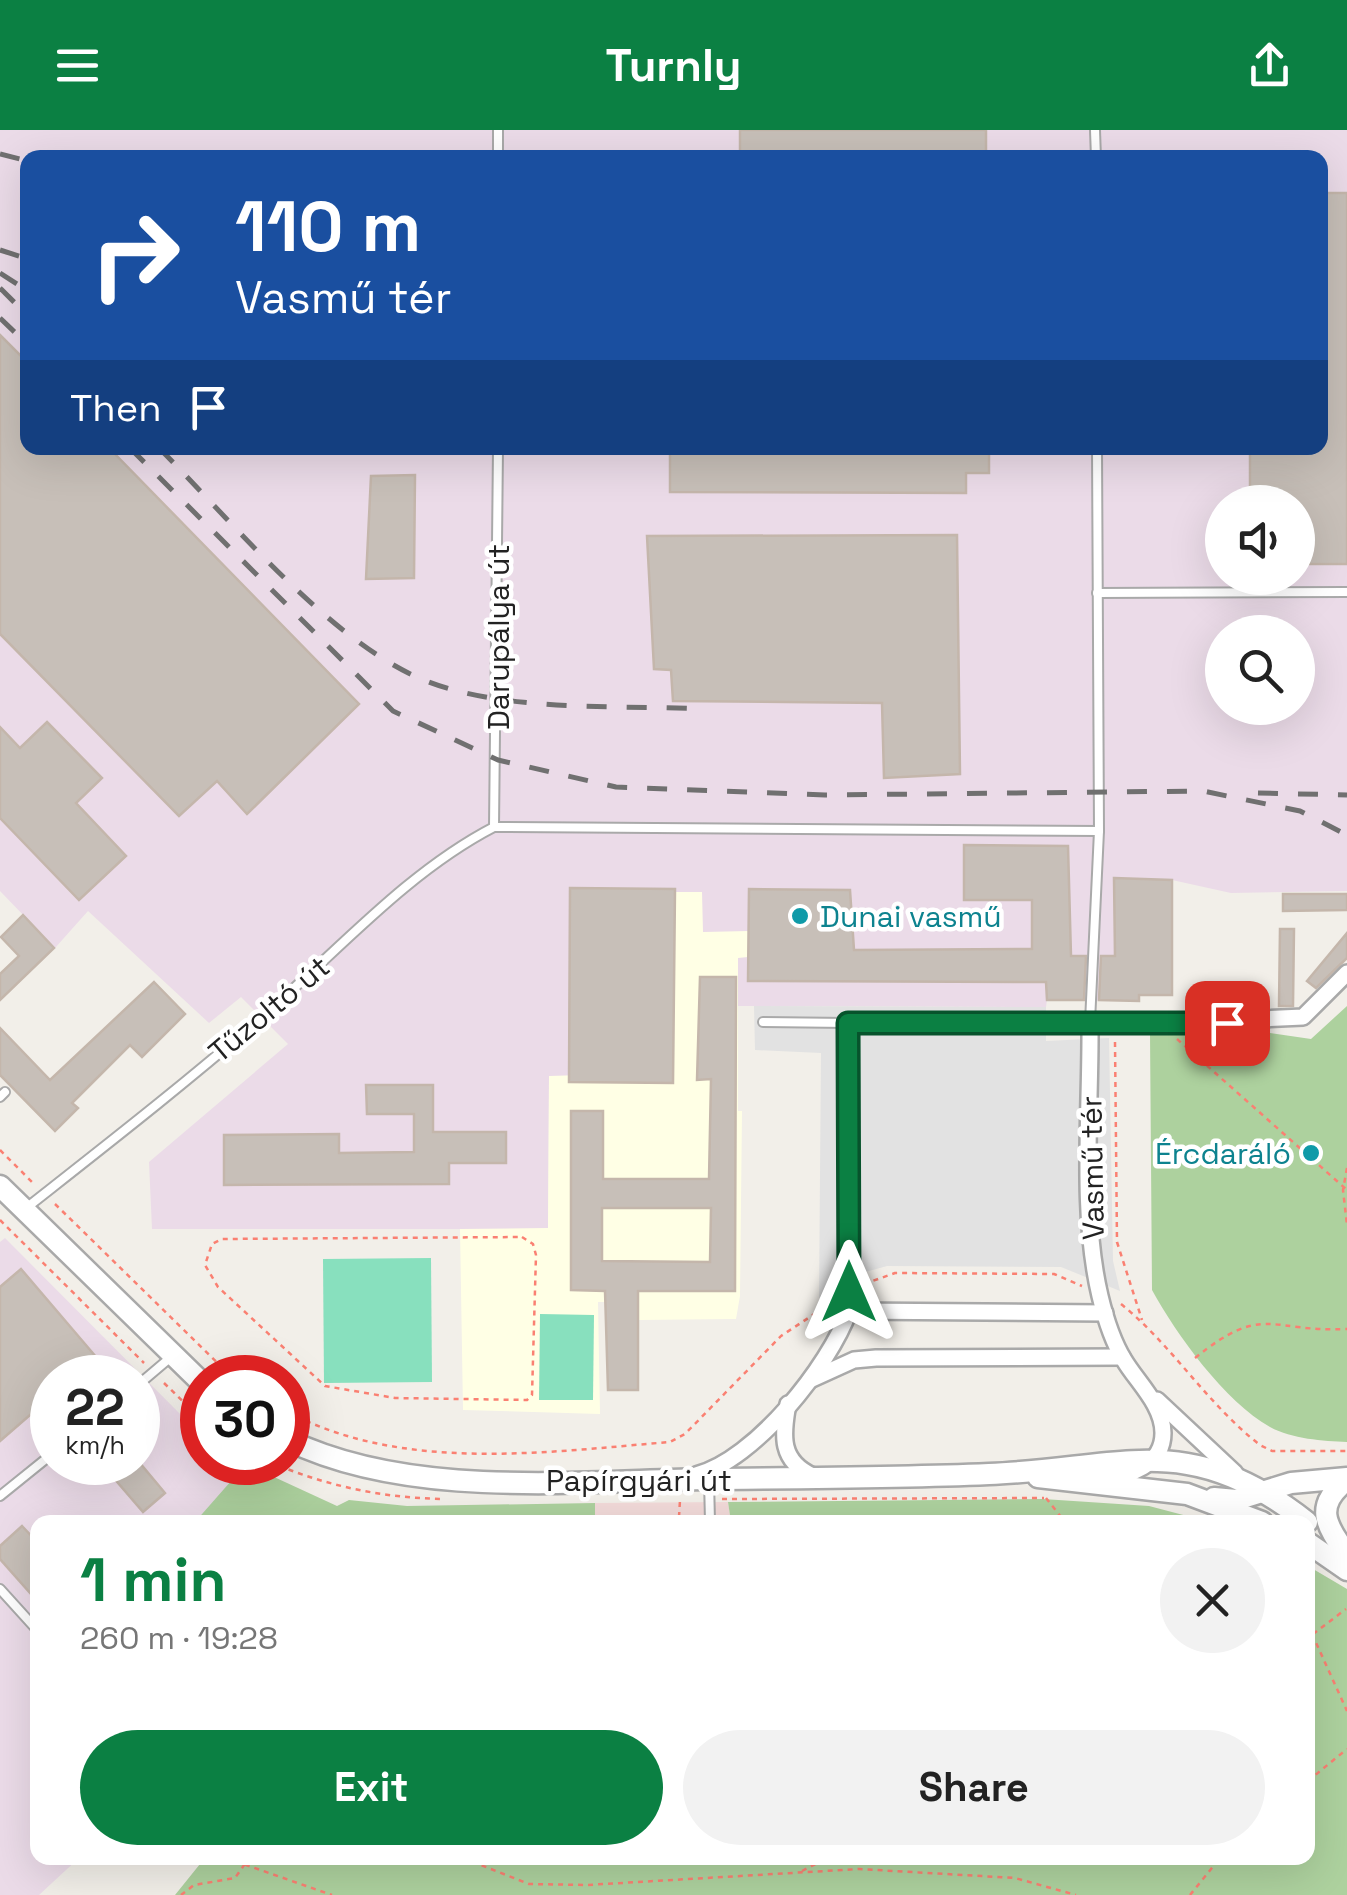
<!DOCTYPE html>
<meta charset="utf-8">
<style>
:root{--surface:#fff;--page:#f2f2f2;--text:#222;--muted:#767676;--accent:#0b8043}
body{margin:0;font-family:"Space Grotesk",sans-serif;background:var(--page);color:var(--text);height:100vh;display:flex;flex-direction:column;font-size:38px;white-space:nowrap}
*{box-sizing:border-box;margin:0}
p{font-size:32px;color:var(--muted)}
.icon{flex:none;width:55px;height:55px;fill:none;stroke:currentColor;stroke-width:2;stroke-linecap:round;stroke-linejoin:round}
.map{position:relative;flex:1;overflow:hidden}
.sheet{position:absolute;left:30px;top:1385px;width:1285px;height:350px;display:flex;flex-direction:column;background:var(--surface);border-radius:20px;box-shadow:0 10px 40px #0002}
.sheet>*{flex:none}
.banner{position:absolute;left:20px;top:20px;width:1308px;height:305px;border-radius:20px;box-shadow:0 10px 40px #0002;background:#1a4fa0;color:#fff;overflow:hidden}
.tools{position:absolute;left:1205px;top:355px;display:grid;gap:20px}
.tools a{display:grid;place-items:center;width:110px;height:110px;border-radius:50%;background:var(--surface);box-shadow:0 10px 40px #0002;font-size:50px}
.speed{position:absolute;left:30px;top:1225px;display:flex;gap:20px;font-size:50px;font-weight:700;text-align:center}
.speed>*{display:grid;place-content:center;width:130px;height:130px;border-radius:50%;background:var(--surface);box-shadow:0 10px 40px #0002;line-height:1}
.speed small{font-size:25px;font-weight:400}
.speed .limit{border:15px solid #d22;background:#fff;color:#111}
.pin{position:absolute;display:grid;place-items:center;width:85px;height:85px;color:#fff;margin:-42px;border-radius:20px;box-shadow:0 5px 15px #0006}
.me{position:absolute;width:110px;margin:-55px;rotate:0deg;stroke-linejoin:round;filter:drop-shadow(0 0 8px #0008)}
.turn{display:flex;align-items:center;gap:35px;height:210px;padding:0 50px;font-size:45px}
.turn .icon{width:130px;height:130px;stroke-width:2.5}
.turn b{display:block;font-size:70px;line-height:85px}
.then{display:flex;align-items:center;height:95px;padding:0 50px;background:#0003;gap:20px;font-size:38px}
.round{display:grid;place-items:center;flex:none;width:105px;height:105px;border-radius:52px;background:var(--page)}
.head{display:flex;align-items:center;justify-content:space-between;height:170px;padding:0 50px}
h1{font-size:60px;font-weight:700;line-height:75px;color:var(--accent)}
.cta{display:flex;gap:20px;margin-top:auto;padding:20px 50px}
.cta a{flex:1;height:115px;border-radius:60px;background:var(--accent);color:#fff;font-size:40px;font-weight:700;line-height:115px;text-align:center}
.cta a+a{background:var(--page);color:var(--text)}
header{display:flex;justify-content:space-between;align-items:center;height:130px;padding:0 50px;background:var(--accent);color:#fff;font-size:45px;font-weight:700}
.map>svg:first-child{display:block}
</style>
<header><svg class="icon" aria-label="menu" viewBox="0 0 24 24"><path d="M4 6h16M4 12h16M4 18h16"/></svg>Turnly<svg class="icon" aria-label="share" viewBox="0 0 24 24"><path d="M12 15V3M7 8l5-5 5 5M5 13v7h14v-7"/></svg></header>
<div class="map">
<svg width="1347" height="1765" viewBox="0 0 1347 1765">
<rect width="100%" height="100%" fill="#f2efe9"/>
<polygon fill="#f2dad9" points="728,1372 731,1392 595,1392 595,1373"/>
<g fill="#ebdbe8" fill-rule="evenodd">
<path d="M0,0H1347V761L1231,763L1172,750V865H1139V871L1047,870L1046,877L738,876V828L749,802H702L583,945L549,947L548,1099H152L149,1032L288,914L241,867L209,893L88,781L55,818L0,761ZM28,28H1320V318H28ZM1222,372H1298V448H1222ZM1222,502H1298V578H1222Z"/>
<path d="M5,1108L202,1306V1332L242,1333L291,1356L247,1392H38V1728H79L39,1765H0V1112ZM52,1248H138V1332H52Z"/>
</g>
<polygon fill="#ffffe5" points="581,762 702,762 703,802 749,801 748,827 738,828 738,981 742,981 740,1166 736,1189 638,1190 637,1172 598,1172 600,1284 463,1280 460,1099 548,1098 549,946 582,945"/>
<g fill="#add19e">
<path d="M1347,876V1312C1323,1311 1292,1309 1270,1297C1225,1272 1176,1204 1152,1160L1150,903H1270L1311,909Z"/>
<polygon points="246,1334 337,1376 349,1370 407,1376 595,1373 595,1392 195,1392"/>
<polygon points="1043,1369 1149,1376 1210,1392 731,1392 728,1372"/>
<polygon points="1308,1436 1347,1459 1347,1765 175,1765 200,1734 197,1728 562,1728 564,1735 687,1728 1308,1728"/>
</g>
<g fill="#88e0be">
<polygon points="431,1128 432,1252 324,1253 323,1129"/>
<polygon points="540,1184 594,1185 593,1270 539,1270"/>
</g>
<polygon fill="#e2e2e2" points="754,876 1046,877 1046,911 1109,908 1113,1131 1120,1161 1061,1137 887,1136 844,1148 819,1168 821,923 755,920"/>
<g fill="#c7bfb8" stroke="#c4b6ab" stroke-width="2.5" fill-rule="evenodd">
<rect x="740" y="0" width="246" height="28"/>
<polygon points="1320,63 1347,63 1347,434 1298,434 1298,372 1250,372 1250,318 1320,318"/>
<polygon points="0,205 28,233 28,318 109,318 359,574 247,684 217,651 179,686 0,504"/>
<polygon points="670,318 989,318 989,343 966,343 966,363 670,362"/>
<polygon points="415,345 414,448 366,449 371,346"/>
<polygon points="957,405 960,644 884,648 882,573 673,571 671,540 654,539 647,406"/>
<polygon points="47,592 102,648 76,673 126,726 79,770 0,688 0,597 20,618"/>
<polygon points="964,715 1068,716 1071,826 1086,826 1084,870 1047,870 1046,852 748,851 749,759 850,760 854,820 1032,819 1032,770 964,770"/>
<polygon points="1114,748 1172,750 1172,865 1139,865 1139,871 1099,870 1101,826 1115,826"/>
<polygon points="570,758 675,759 673,953 569,952"/>
<polygon points="1283,764 1347,764 1347,780 1283,781"/>
<polygon points="23,785 54,818 0,870 0,844 19,826 1,807"/>
<polygon points="1280,799 1294,799 1293,876 1279,876"/>
<polygon points="1347,803 1347,828 1316,858 1307,851"/>
<path d="M700,847H736L735,1161H638V1260H608L605,1161L571,1160V981H603V1049H709L711,949L697,950ZM602,1078H711L710,1132L602,1131Z"/>
<polygon points="154,852 185,884 142,927 130,915 72,973 78,978 55,1001 0,945 0,898 50,950"/>
<polygon points="366,955 433,955 433,1002 506,1002 506,1033 449,1033 449,1054 224,1055 224,1005 339,1004 339,1023 414,1022 414,984 367,984"/>
<polygon points="21,1139 97,1228 74,1248 52,1248 52,1266 0,1311 0,1157"/>
<polygon points="100,1332 139,1332 165,1363 143,1382"/>
<polygon points="22,1396 38,1413 38,1472 0,1429 0,1416"/>
</g>
<g fill="none" stroke-linecap="round" stroke-linejoin="round">
<g stroke="#a9a9a9" stroke-width="12">
<g id="service">
<polyline points="1095,0 1096,28"/>
<polyline points="498,28 498,0"/>
<polyline points="1097,463 1347,462"/>
<polyline points="494,697 498,318"/>
<polyline points="763,892 848,893"/>
<polyline points="1090,892 1099,701 1097,318"/>
<polyline points="0,967 5,962"/>
<path d="M25,1079C105,1016 186,953 263,886C337,822 407,742 494,697L1099,701"/>
<polyline points="138,1255 171,1227"/>
<polyline points="709,1349 710,1392"/>
<polyline points="0,1366 52,1324"/>
<polyline points="0,1459 38,1501"/>
</g>
</g>
<g stroke="#a9a9a9" stroke-width="20">
<g id="minor">
<path d="M1090,892C1091,979 1080,1082 1100,1166C1105,1187 1113,1212 1124,1230C1137,1252 1163,1275 1163,1303C1163,1335 1130,1346 1103,1348"/>
<polyline points="849,1181 1105,1183"/>
<polyline points="810,1250 854,1230 876,1228 1122,1227"/>
<polyline points="1157,1270 1235,1343"/>
<path d="M788,1274C782,1306 780,1331 813,1346"/>
<path d="M696,1345C755,1330 829,1236 849,1181L848,893L1159,894L1303,887L1347,843"/>
</g>
</g>
<g stroke="#a9a9a9" stroke-width="25">
<g id="tertiary">
<polyline points="0,1056 202,1253"/>
<path d="M288,1310C409,1369 575,1351 707,1349C801,1348 895,1348 989,1344C1121,1339 1188,1298 1307,1392"/>
<polyline points="1038,1347 1187,1364 1262,1392"/>
<path d="M1347,1350C1314,1375 1325,1395 1347,1424"/>
<polyline points="1214,1368 1236,1370 1291,1353 1347,1348"/>
<polyline points="1308,1413 1347,1440"/>
</g>
</g>
<g stroke="#fa8072" stroke-width="2.5" stroke-dasharray="5 5" stroke-linecap="butt">
<polyline points="1177,909 1347,1060"/>
<polyline points="1115,912 1117,1112 1142,1190"/>
<polyline points="0,1020 35,1055"/>
<polyline points="1347,1038 1343,1060 1347,1095"/>
<polyline points="55,1074 233,1248"/>
<polyline points="0,1090 144,1233"/>
<polygon points="522,1107 533,1114 536,1125 532,1265 527,1270 395,1268 325,1256 218,1157 205,1135 212,1114 222,1109"/>
<polyline points="864,1154 895,1143 1054,1144 1082,1156"/>
<path d="M1121,1174C1172,1215 1207,1274 1260,1315L1272,1321H1347"/>
<path d="M1195,1228C1264,1172 1270,1203 1347,1199"/>
<polyline points="164,1253 202,1290"/>
<path d="M288,1282C403,1343 546,1322 670,1312L685,1304L781,1206L831,1173"/>
<path d="M270,1332C326,1356 383,1368 443,1369"/>
<polyline points="1046,1368 1065,1392"/>
<polyline points="722,1369 1044,1368"/>
<polyline points="679,1387 680,1370"/>
<polyline points="1308,1495 1347,1581"/>
<polyline points="1313,1504 1346,1479"/>
<polyline points="1308,1651 1347,1619"/>
<polyline points="226,1728 332,1765"/>
<polyline points="463,1728 529,1754 587,1755 859,1739 1015,1748 1076,1765"/>
<polyline points="802,1741 827,1728"/>
<polyline points="181,1765 194,1755 235,1748 249,1728"/>
<polyline points="1190,1765 1220,1728"/>
</g>
<use href="#service" stroke="#fff" stroke-width="8"/>
<use href="#minor" stroke="#fff" stroke-width="15"/>
<use href="#tertiary" stroke="#fff" stroke-width="20"/>
<g stroke="#707070" stroke-width="5" stroke-dasharray="20 20" stroke-linecap="butt">
<polyline points="0,24 28,31"/>
<polyline points="0,120 28,129"/>
<polyline points="0,143 28,161"/>
<polyline points="0,158 28,186"/>
<polyline points="0,188 28,215"/>
<polyline points="130,318 393,581 498,630 616,657 825,665 1203,661 1300,681 1347,705"/>
<path d="M159,318C231,390 333,516 429,552C508,582 618,575 703,579"/>
<polyline points="1258,663 1347,665"/>
</g>
</g>
<g fill="none" stroke-linecap="round" stroke-linejoin="round">
<g stroke="#07532c" stroke-width="25">
<polyline id="route" points="849,1162 848,893 1227,893"/>
</g>
<use href="#route" stroke="#0b8043" stroke-width="18"/>
</g>
<g fill="#0f9aa8" stroke="#fff" stroke-width="4">
<circle cx="800" cy="786" r="10"/>
<circle cx="1311" cy="1023" r="10"/>
</g>
<g text-anchor="middle" dominant-baseline="central" stroke-width="9" stroke-linejoin="round" paint-order="stroke">
<g font-size="30" fill="#222" stroke="#fff">
<text transform="translate(498 507) rotate(-90)">Darupálya út</text>
<text transform="translate(269 879) rotate(-40)">Tűzoltó út</text>
<text transform="translate(1092 1038) rotate(-91)">Vasmű tér</text>
<text x="639" y="1350">Papírgyári út</text>
</g>
<g font-size="30" fill="#0d838f" stroke="#fff" text-anchor="start">
<text x="820" y="786">Dunai vasmű</text>
<text x="1291" y="1023" text-anchor="end">Ércdaráló</text>
</g>
</g>
</svg>
<div class="tools">
<a><svg class="icon" aria-label="sound" viewBox="0 0 24 24"><path d="M4 9h4l5-4v14l-5-4H4zM17 9q2 3 0 6"/></svg></a>
<a><svg class="icon" aria-label="search" viewBox="0 0 24 24"><circle cx="10" cy="10" r="6"/><path d="M15 15l6 6"/></svg></a>
</div>
<div class="speed"><div>22<small>km/h</small></div><div class="limit">30</div></div>
<div class="pin" style="left:1227px;top:893px;background:#d93025"><svg class="icon" aria-label="arrive" viewBox="0 0 24 24"><path d="M6 21V4h12l-3 4 3 4H6"/></svg></div>
<svg class="me" style="left:849px;top:1162px" viewBox="-20 -20 40 40"><path d="M0-17L14 15 0 8-14 15z" fill="#0b8043" stroke="#fff" stroke-width="4"/></svg>
<div class="banner">
<div class="turn"><svg class="icon" aria-label="right" viewBox="0 0 24 24"><path d="M7 20v-9h11M14 6l5 5-5 5"/></svg><div><b>110 m</b>Vasmű tér</div></div>
<div class="then">Then<svg class="icon" aria-label="arrive" viewBox="0 0 24 24"><path d="M6 21V4h12l-3 4 3 4H6"/></svg></div>
</div>
<section class="sheet">
<div class="head"><div><h1>1 min</h1><p>260 m · 19:28</p></div><a class="round"><svg class="icon" aria-label="close" viewBox="0 0 24 24"><path d="M6 6l12 12M18 6L6 18"/></svg></a></div>
<div class="cta"><a>Exit</a><a>Share</a></div>
</section>
</div>
